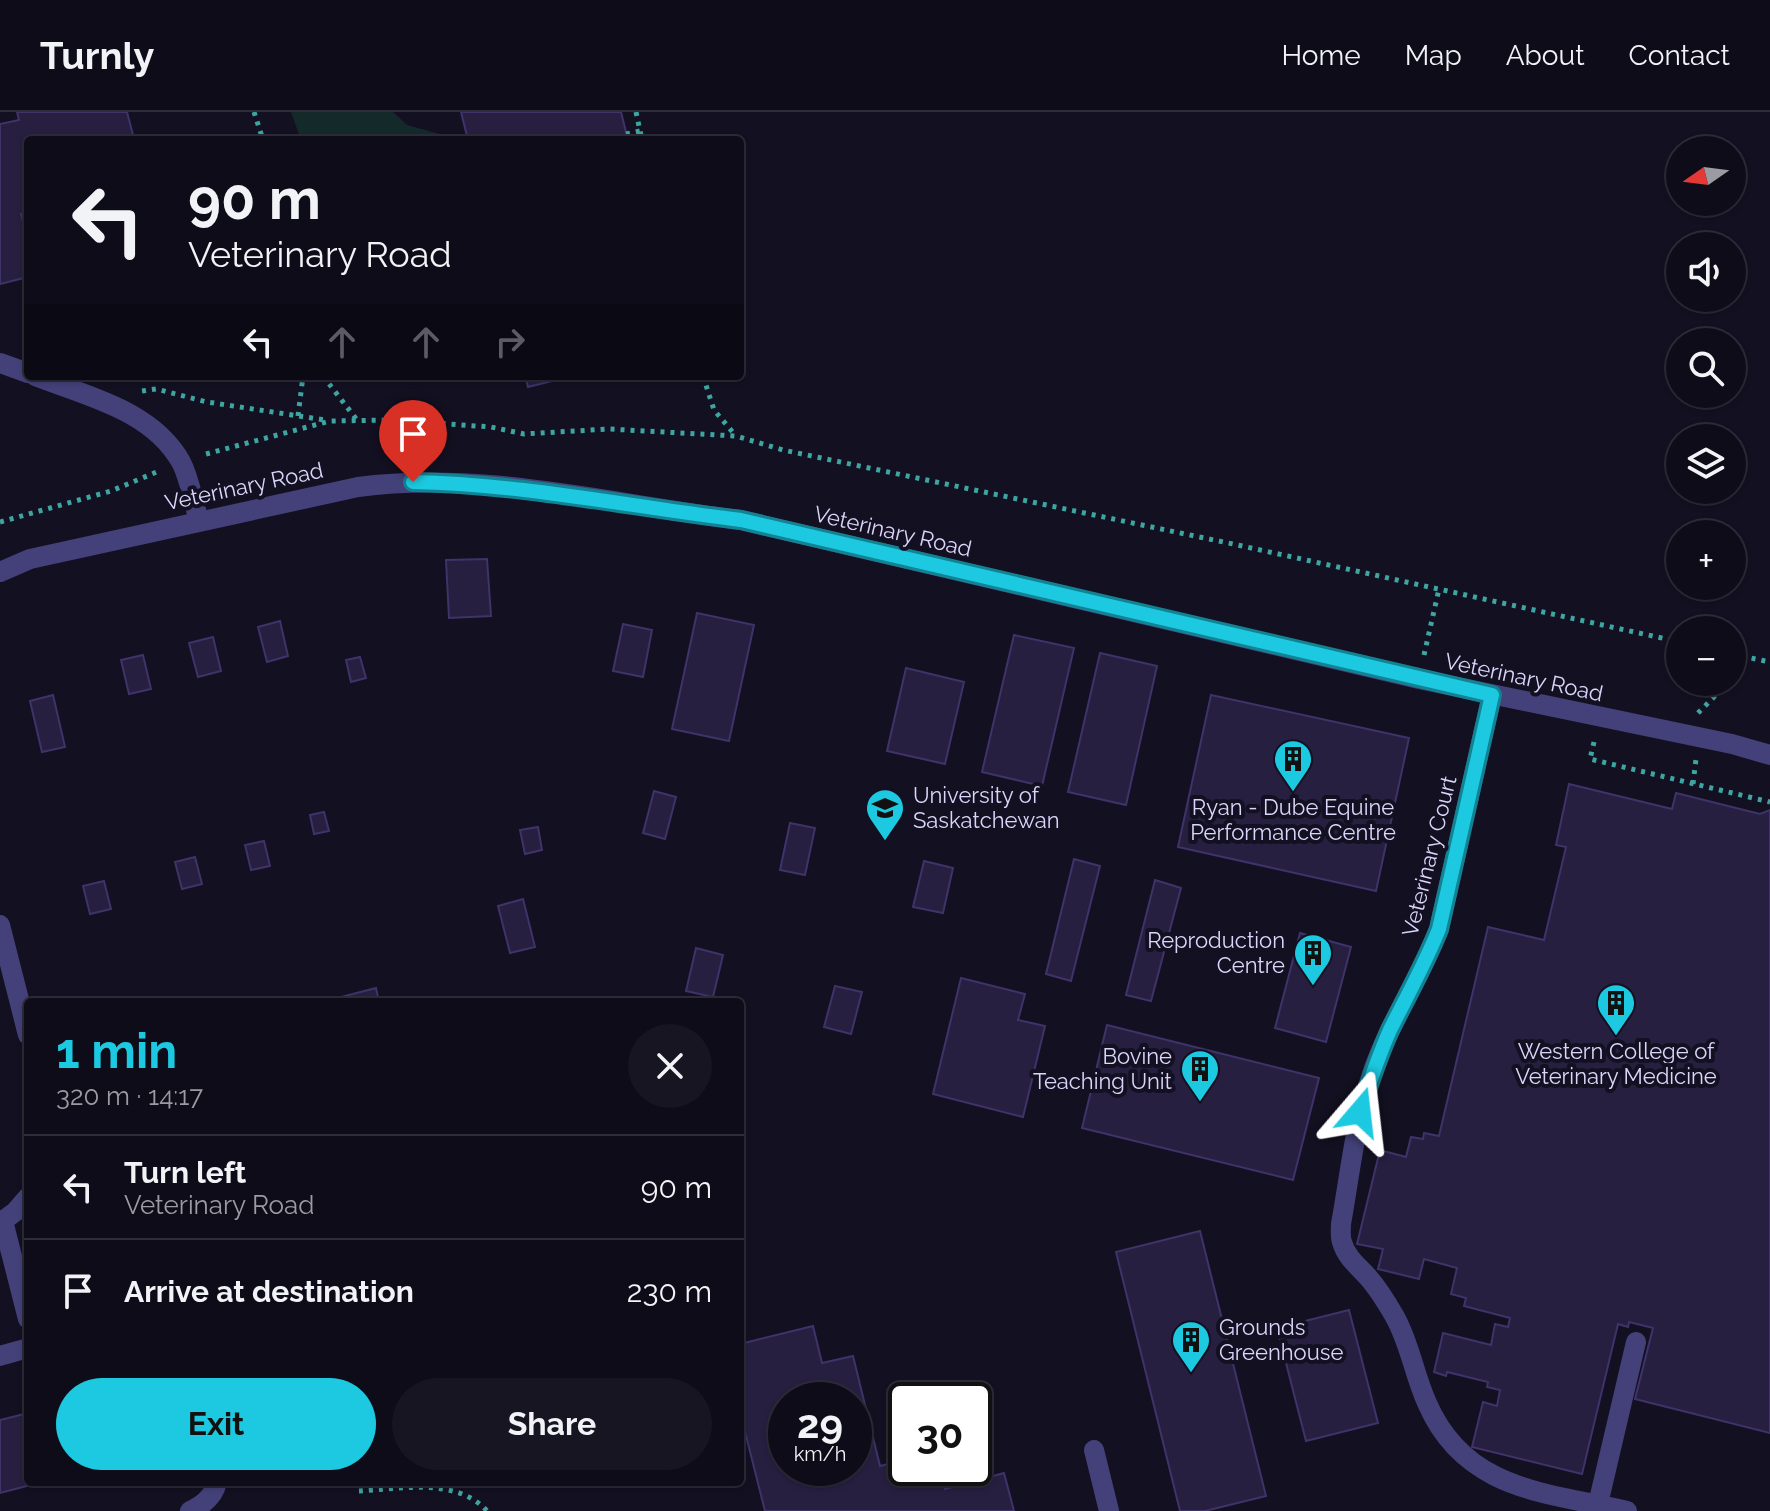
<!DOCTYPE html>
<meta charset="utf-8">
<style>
:root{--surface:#0e0c19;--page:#171522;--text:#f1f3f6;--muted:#9b9ba2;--line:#2e2c38;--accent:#1cc9e0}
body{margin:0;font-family:Raleway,sans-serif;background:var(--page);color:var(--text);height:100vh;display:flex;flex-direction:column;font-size:30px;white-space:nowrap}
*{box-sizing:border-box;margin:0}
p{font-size:26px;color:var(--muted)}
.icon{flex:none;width:44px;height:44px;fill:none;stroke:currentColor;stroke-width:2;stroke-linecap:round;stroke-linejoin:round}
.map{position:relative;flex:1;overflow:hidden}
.side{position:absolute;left:24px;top:886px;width:720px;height:488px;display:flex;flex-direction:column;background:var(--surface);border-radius:8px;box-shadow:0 2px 6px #0004,0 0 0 2px var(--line)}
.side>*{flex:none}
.banner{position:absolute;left:24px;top:24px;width:720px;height:244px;border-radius:8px;box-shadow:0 2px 6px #0004,0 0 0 2px var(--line);background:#0e0c19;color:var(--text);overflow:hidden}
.needle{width:52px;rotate:256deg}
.tools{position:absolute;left:1666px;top:24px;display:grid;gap:16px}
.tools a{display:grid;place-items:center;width:80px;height:80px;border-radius:50%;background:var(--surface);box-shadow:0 2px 6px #0004,0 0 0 2px var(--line);font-size:40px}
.speed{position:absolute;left:768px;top:1270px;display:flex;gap:16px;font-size:40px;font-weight:700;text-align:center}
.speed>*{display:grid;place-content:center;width:104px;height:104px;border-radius:50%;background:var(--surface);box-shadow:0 2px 6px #0004,0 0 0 2px var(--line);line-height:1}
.speed small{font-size:20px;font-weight:400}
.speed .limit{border:4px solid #111;border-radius:12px;background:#fff;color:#111}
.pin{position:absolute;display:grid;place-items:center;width:68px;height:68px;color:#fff;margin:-82px -34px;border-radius:50% 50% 50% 0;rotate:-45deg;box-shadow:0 0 8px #0007}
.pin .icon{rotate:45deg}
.me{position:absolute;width:88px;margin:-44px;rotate:17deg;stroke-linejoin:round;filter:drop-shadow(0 0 6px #0008)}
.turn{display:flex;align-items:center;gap:28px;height:168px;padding:0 32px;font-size:36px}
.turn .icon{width:104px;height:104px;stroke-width:2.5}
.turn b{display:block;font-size:56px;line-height:68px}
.lanes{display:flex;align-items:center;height:76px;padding:0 32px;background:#0003;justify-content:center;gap:40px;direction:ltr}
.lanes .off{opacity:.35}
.round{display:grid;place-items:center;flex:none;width:84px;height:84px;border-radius:42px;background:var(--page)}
.headline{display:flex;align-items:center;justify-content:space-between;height:136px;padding:0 32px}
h1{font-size:48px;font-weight:700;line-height:60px;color:var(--accent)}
.button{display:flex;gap:16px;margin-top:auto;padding:16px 32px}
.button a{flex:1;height:92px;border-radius:48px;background:var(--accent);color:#111;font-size:32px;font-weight:700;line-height:92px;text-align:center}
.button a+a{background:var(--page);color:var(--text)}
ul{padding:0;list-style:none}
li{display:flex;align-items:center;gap:24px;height:104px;padding:0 32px;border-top:2px solid var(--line)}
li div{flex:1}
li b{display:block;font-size:30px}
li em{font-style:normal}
header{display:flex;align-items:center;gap:48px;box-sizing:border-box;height:112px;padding:0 40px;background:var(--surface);border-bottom:2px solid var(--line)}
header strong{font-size:38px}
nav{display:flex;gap:44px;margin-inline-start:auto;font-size:28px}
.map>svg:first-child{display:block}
</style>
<header>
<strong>Turnly</strong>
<nav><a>Home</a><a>Map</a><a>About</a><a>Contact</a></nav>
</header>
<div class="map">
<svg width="1770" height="1399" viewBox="0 0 1770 1399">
<rect width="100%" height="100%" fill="#131021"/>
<polygon fill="#142a2a" points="291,0 393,0 407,13 447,24 449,28 301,28"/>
<g fill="#261f40" stroke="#3f3369" stroke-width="2" fill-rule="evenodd">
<polygon points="17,0 127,0 134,27 138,28 28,28 28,100 21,102 28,128 28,165 0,172 0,12 19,8"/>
<polygon points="461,0 621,0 628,28 468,28"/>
<polygon points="525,264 572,264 528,275"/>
<polygon points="487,447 491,504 449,506 446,448"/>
<polygon points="697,501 754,513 729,629 672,617"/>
<polygon points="280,509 288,544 267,550 258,515"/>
<polygon points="623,512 652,518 643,565 613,559"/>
<polygon points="1014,523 1074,536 1042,674 982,660"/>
<polygon points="213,525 221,559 198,565 189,531"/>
<polygon points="1100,541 1157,554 1126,693 1068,680"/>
<polygon points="143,543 151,577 129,582 121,548"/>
<polygon points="360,545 366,566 351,570 346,548"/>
<polygon points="906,556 964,570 945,652 887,639"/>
<polygon points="53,583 65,635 42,640 30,589"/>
<polygon points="1211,583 1409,626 1376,779 1178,735"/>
<polygon points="1569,672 1672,697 1676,681 1760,702 1770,698 1770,1321 1635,1287 1653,1216 1629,1210 1628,1215 1618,1212 1582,1362 1472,1335 1483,1290 1497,1294 1500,1278 1487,1275 1488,1270 1447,1260 1446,1264 1434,1260 1443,1221 1491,1233 1495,1212 1508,1215 1510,1206 1464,1194 1466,1186 1451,1182 1457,1156 1424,1147 1419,1167 1378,1157 1383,1137 1357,1132 1380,1038 1406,1045 1411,1025 1423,1027 1424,1021 1439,1024 1488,815 1544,828 1566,735 1556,733"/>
<polygon points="654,679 676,685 665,727 643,721"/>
<polygon points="324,700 329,719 314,722 310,703"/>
<polygon points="790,711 815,716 805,763 780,758"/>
<polygon points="538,715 542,738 525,742 520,718"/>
<polygon points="264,729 270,754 251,758 245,733"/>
<polygon points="195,745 202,772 182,777 175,750"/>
<polygon points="1074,747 1100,754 1071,869 1046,862"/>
<polygon points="924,749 953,756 943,801 913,795"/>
<polygon points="1155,768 1181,776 1151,889 1126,883"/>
<polygon points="104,769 111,797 90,802 83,774"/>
<polygon points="523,787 535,835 510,841 498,794"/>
<polygon points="1300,821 1351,835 1326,930 1275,916"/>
<polygon points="696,836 723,843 713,885 686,879"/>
<polygon points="961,866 1025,882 1018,908 1045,914 1023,1005 933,982"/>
<polygon points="835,874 862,880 851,922 824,915"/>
<polygon points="376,876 379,890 333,890 333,887"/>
<polygon points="1107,913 1319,966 1293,1068 1082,1016"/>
<polygon points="1200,1119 1266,1384 1205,1399 1180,1399 1116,1140"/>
<polygon points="1349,1198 1378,1311 1306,1329 1277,1216"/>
<path d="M813,1214L822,1251L853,1244L880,1354L906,1348V1356H940L945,1377L1004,1361L1014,1399H765L740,1300V1232ZM786,1288H854V1356H786Z"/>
<polygon points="28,1301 28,1370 42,1370 0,1381 0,1308"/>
</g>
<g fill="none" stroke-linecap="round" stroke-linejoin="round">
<g stroke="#3da6a2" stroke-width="5" stroke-dasharray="4 6" stroke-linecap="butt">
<polyline points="254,0 263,28"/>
<polyline points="636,0 642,28"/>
<polyline points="626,22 640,19"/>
<polyline points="323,264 357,308"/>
<polyline points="703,264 714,298 736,324"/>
<polyline points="142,279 156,277 207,290 325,308"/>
<polyline points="298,304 303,264"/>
<polyline points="206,342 330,309 391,308 491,315 524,322 609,317 736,324 783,338 1233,432 1680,530"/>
<polyline points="0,410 111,379 159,359"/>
<polyline points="1732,542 1770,550"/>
<polyline points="1424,543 1439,477"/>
<polyline points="1698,601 1714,585 1719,570"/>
<polyline points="1594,630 1590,647 1770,690"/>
<polyline points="1693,672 1696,647"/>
<path d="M359,1379C400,1377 457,1365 487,1399"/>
</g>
<g stroke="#44417a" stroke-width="20">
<polyline points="0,251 28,261"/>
<path d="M35,264C86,284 152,298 181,350C190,367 193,390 199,408"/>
<path d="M0,460L30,447L358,375C486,358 614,393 741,408L1419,567L1732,632L1770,643"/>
<path d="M1492,583L1439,817C1420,867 1389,911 1372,962C1355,1010 1350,1062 1341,1112C1341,1117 1340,1125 1342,1130C1346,1145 1358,1154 1367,1164C1378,1176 1387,1191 1395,1205C1410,1232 1414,1262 1427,1291C1465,1379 1546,1380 1627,1399"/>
<polyline points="0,813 28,923"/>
<polyline points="3,1109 28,1207"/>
<polyline points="0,1111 15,1100 28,1085"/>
<polyline points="0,1244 28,1236"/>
<polyline points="1094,1338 1109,1399"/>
<polyline points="1598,1392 1636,1230"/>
<path d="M190,1399C203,1393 214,1384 217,1370"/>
</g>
</g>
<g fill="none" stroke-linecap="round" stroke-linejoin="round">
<g stroke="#128392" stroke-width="20">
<path id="route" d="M413,370C524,372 631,395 741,408L1492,583L1439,817C1425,852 1407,884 1390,918C1378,945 1369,972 1360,1000"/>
</g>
<use href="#route" stroke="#1cc9e0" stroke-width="14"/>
</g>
<defs>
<g id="building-pin" transform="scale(2)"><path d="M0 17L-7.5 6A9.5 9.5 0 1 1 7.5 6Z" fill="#1cc9e0" stroke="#131021"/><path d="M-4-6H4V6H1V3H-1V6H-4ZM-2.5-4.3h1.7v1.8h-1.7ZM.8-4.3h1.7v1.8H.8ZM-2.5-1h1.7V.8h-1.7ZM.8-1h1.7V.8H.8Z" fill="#111"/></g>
<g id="university-pin" transform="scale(2)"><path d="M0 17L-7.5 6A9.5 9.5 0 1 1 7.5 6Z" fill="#1cc9e0" stroke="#131021"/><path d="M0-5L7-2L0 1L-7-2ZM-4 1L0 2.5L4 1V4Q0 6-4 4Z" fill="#111"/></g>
</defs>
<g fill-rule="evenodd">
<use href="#building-pin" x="1293" y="647"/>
<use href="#university-pin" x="885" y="696"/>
<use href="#building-pin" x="1313" y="841"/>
<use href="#building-pin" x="1616" y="891"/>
<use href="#building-pin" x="1200" y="957"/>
<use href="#building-pin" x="1191" y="1228"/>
</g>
<g text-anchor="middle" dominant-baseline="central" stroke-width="8" stroke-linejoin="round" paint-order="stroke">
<g font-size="22" fill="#dad5fa" stroke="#131021">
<text transform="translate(244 374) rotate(-12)">Veterinary Road</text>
<text transform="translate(893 419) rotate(13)">Veterinary Road</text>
<text transform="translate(1524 565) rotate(12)">Veterinary Road</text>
<text transform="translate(1429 744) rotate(-76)">Veterinary Court</text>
</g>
<g font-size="22" fill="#dad5fa" stroke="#131021" text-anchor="start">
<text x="913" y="683">University of<tspan x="913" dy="25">Saskatchewan</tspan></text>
<text x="1293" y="695" text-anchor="middle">Ryan - Dube Equine<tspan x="1293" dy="25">Performance Centre</tspan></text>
<text x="1285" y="828" text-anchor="end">Reproduction<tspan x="1285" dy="25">Centre</tspan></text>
<text x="1616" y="939" text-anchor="middle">Western College of<tspan x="1616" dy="25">Veterinary Medicine</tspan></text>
<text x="1172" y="944" text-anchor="end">Bovine<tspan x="1172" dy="25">Teaching Unit</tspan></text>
<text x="1219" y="1215">Grounds<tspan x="1219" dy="25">Greenhouse</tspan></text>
</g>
</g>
</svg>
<div class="tools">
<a><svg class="needle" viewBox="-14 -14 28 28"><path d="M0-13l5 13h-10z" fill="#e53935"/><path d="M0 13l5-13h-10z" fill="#9b9ba2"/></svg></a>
<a><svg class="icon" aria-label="sound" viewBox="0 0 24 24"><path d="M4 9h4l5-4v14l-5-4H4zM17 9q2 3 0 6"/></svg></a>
<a><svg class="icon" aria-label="search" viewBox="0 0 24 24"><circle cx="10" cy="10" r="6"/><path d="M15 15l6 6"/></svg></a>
<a><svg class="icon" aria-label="layers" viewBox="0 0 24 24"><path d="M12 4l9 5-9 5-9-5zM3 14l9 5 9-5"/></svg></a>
<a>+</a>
<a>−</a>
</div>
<div class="speed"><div>29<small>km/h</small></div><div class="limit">30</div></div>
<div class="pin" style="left:413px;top:370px;background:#d93025"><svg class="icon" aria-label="arrive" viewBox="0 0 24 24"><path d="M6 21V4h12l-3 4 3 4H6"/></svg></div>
<svg class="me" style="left:1360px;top:1000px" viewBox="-20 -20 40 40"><path d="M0-17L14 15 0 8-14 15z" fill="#1cc9e0" stroke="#fff" stroke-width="4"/></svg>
<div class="banner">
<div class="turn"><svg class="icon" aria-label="left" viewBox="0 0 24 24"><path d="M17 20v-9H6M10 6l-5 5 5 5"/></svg><div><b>90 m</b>Veterinary Road</div></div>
<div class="lanes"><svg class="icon" aria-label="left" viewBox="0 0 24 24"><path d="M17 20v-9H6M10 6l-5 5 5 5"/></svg><svg class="icon off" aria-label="ahead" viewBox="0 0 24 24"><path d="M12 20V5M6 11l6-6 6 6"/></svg><svg class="icon off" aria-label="ahead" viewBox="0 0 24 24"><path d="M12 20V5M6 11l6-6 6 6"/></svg><svg class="icon off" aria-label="right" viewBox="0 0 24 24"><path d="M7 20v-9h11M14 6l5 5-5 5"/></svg></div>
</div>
<section class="side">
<div class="headline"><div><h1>1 min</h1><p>320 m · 14:17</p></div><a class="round"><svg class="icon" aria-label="close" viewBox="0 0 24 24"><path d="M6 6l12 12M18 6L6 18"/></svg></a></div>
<ul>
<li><svg class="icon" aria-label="left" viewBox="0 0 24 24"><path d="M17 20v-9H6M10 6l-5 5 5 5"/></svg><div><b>Turn left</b><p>Veterinary Road</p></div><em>90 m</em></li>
<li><svg class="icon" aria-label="arrive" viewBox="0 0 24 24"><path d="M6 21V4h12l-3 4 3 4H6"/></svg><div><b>Arrive at destination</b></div><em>230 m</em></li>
</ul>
<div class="button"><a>Exit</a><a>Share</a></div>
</section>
</div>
